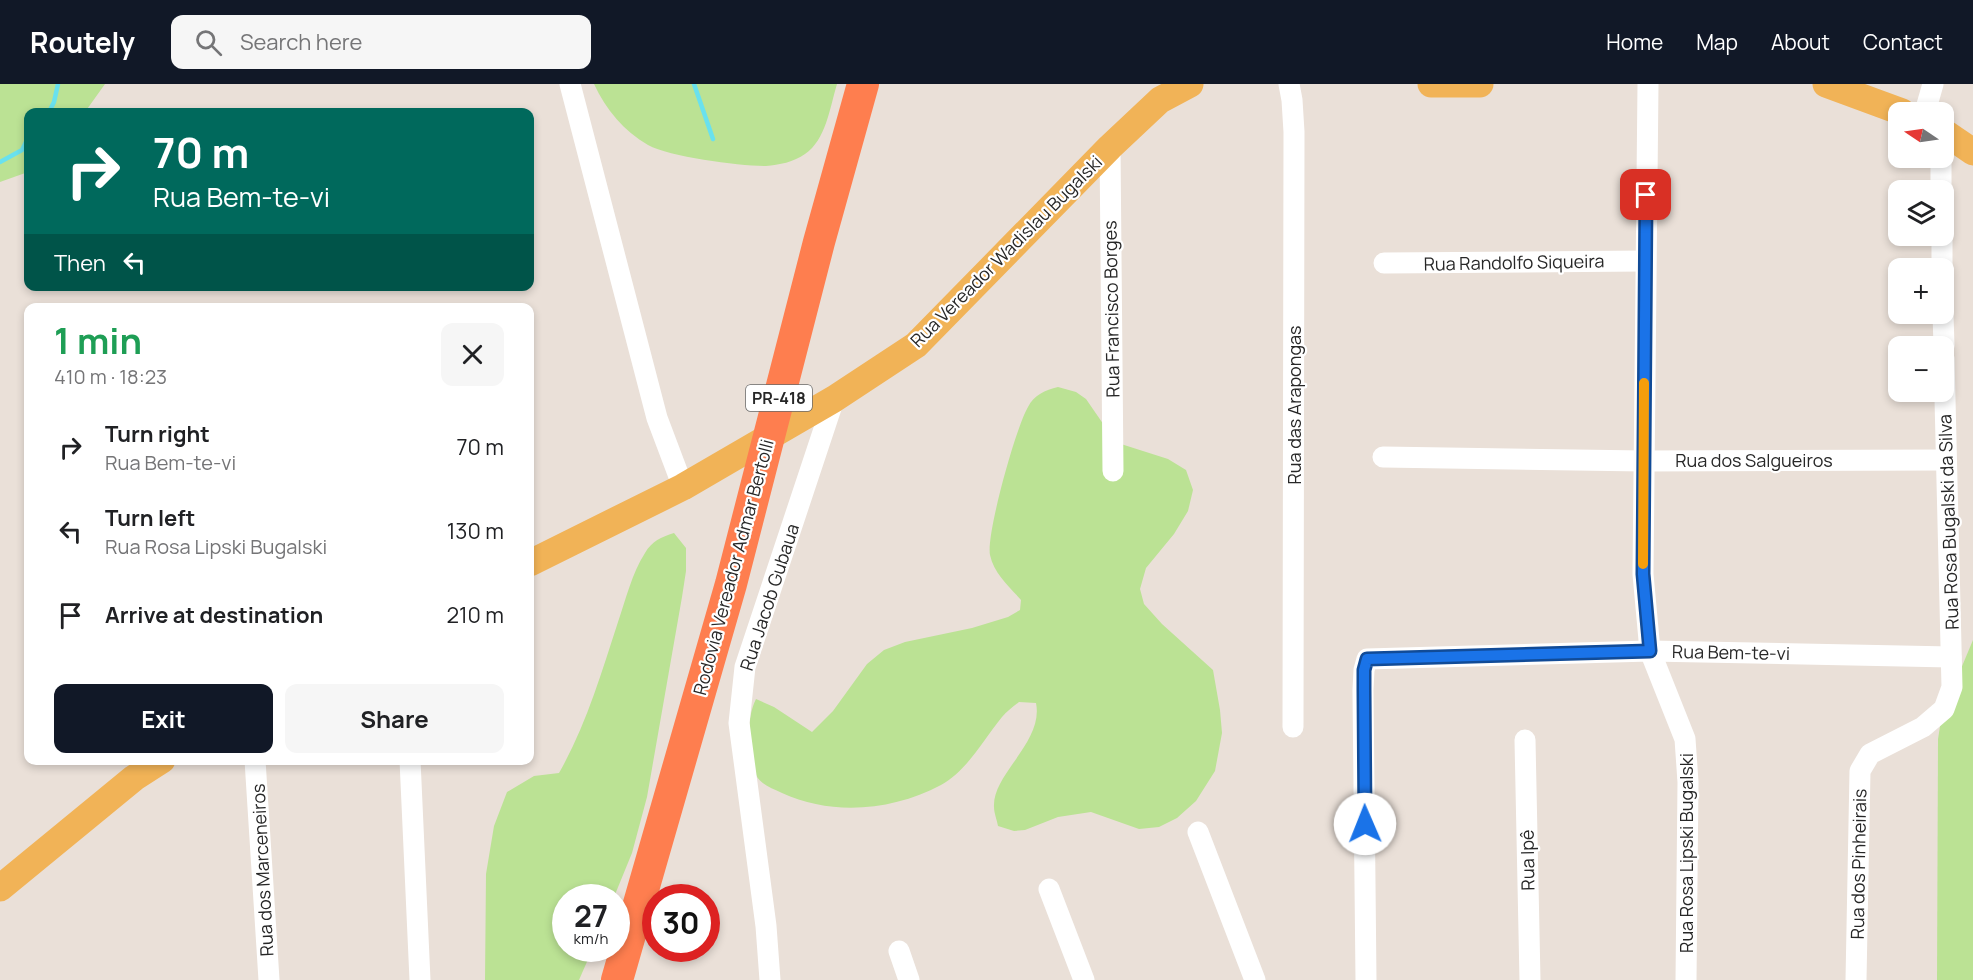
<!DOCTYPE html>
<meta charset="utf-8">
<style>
:root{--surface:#fff;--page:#f6f6f6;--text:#202124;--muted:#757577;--accent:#111827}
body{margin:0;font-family:Manrope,sans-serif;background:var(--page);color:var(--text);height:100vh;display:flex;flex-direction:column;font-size:22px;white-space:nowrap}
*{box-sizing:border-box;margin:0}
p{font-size:20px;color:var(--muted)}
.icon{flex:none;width:33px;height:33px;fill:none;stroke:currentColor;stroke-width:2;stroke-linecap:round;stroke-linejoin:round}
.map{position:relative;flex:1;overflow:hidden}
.panel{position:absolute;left:24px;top:219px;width:510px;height:462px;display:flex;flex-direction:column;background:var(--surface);border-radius:12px;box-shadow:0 3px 9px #0003}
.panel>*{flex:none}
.hud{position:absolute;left:24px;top:24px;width:510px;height:183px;border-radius:12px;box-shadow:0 3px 9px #0003;background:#00695c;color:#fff;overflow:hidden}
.needle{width:39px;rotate:283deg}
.controls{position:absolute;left:1888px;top:18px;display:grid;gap:12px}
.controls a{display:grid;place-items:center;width:66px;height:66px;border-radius:12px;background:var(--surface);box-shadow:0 3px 9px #0003;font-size:30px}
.speed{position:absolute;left:552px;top:800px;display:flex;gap:12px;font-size:30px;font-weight:700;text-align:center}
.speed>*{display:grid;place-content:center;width:78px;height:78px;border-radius:50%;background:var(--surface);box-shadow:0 3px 9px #0003;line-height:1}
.speed small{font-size:15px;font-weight:400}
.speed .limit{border:9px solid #d22;background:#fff;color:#111}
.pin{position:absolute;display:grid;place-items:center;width:51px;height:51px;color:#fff;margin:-26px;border-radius:12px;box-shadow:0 3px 9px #0006}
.me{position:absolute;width:66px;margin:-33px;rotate:359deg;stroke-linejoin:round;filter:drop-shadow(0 0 4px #0008)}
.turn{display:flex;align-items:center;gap:21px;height:126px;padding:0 30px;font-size:27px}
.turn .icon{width:78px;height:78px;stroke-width:2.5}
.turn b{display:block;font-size:42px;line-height:51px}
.then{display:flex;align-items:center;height:57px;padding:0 30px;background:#0003;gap:12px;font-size:22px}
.round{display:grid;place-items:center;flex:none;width:63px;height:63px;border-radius:12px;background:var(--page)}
.summary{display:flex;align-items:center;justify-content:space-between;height:102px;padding:0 30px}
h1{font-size:36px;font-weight:700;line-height:45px;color:#1e9e55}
.button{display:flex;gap:12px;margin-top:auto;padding:12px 30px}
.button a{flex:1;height:69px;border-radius:12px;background:var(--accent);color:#fff;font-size:24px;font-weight:700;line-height:69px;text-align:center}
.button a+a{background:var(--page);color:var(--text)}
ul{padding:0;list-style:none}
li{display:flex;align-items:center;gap:18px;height:84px;padding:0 30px}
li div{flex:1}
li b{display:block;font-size:22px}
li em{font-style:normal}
header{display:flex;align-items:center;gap:36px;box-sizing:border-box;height:84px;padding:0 30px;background:var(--accent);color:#fff}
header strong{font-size:28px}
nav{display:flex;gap:33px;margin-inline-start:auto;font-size:21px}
.search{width:420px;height:54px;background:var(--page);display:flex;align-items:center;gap:15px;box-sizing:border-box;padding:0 21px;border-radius:12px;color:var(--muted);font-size:22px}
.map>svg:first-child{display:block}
</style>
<header>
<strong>Routely</strong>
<div class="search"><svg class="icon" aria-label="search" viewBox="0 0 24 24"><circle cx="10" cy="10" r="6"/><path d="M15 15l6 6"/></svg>Search here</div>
<nav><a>Home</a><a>Map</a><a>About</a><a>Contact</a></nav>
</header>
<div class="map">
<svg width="1973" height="896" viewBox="0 0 1973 896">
<rect width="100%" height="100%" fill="#eae0d8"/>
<g fill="#bbe294">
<polygon points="0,0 105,0 85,28 28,28 28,88 0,98"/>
<path d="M594,0H837C830,23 826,56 805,70C794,78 779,81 766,82C740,82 670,73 648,61C624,47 606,26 594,0Z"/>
<path d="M1058,303L1076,308L1086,315L1106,344L1121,360L1168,375L1186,386L1193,406L1188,427L1174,450L1146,484L1140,505L1144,520L1162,540L1213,586L1220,626L1222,649L1215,687L1196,717L1177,734L1159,743L1139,745L1091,728L1058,733L1025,746L1014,747L998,742C997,736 994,729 994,723C992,690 1044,658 1036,619L1019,618C1013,623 1007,627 1002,633C983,656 968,686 941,701C892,727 832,732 782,709C772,704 761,701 756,691C752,684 753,672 752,664C749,645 748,632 756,615L774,623L812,648L833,627L867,580L884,566L905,558L972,544L1008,533L1020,526L1021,516C1009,502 994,490 990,471C986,450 1016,343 1028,323C1034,311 1045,306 1058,303Z"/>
<path d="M674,449L686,464V487L682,513L647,713L632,769L614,813H566V864H593L579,896H485L486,790L494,742L507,708L534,692L559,689C586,642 601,590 618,538C626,515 632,489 645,469C652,457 661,453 674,449Z"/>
<polygon points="1973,556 1973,896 1937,896 1938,655 1942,630"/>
</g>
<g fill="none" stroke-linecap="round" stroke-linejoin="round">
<g stroke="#69e1ee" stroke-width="4.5">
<polyline points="694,0 713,55"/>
<polyline points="49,28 54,18 58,0"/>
<polyline points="0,78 22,66 28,54"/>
</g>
<g stroke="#fff" stroke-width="21">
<polyline points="570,0 657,334 683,403"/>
<polyline points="1289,0 1292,16 1294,48 1293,643"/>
<polyline points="1648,0 1643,490 1650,567 1685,655 1688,698 1686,896"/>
<polyline points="1925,28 1933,0"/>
<polyline points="1110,63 1113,387"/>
<polyline points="1941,74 1941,106"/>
<polyline points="1942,152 1942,184"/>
<polyline points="1384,179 1644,177"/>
<polyline points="1943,230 1944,262"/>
<polyline points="1383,373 1644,377 1946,376"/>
<polyline points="1525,656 1530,896"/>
<polyline points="255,676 269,896"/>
<polyline points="410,676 420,896"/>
<polyline points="1198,748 1255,896"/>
<polyline points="1049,805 1084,896"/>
<polyline points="899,867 909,896"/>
<polyline points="770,896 766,842 739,639 745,583 834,315"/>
<polyline points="1366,896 1363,606 1364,586 1367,575 1650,567 1951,573"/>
<polyline points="1856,896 1860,687 1870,670 1923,643 1944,625 1952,603 1944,274"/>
</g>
<g stroke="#f1b357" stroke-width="27">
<polyline points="1431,0 1480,0"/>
<polyline points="1826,0 1902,28"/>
<polyline points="1944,48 1973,68"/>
<polyline points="530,479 683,403 834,315 916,261 1110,63 1160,16 1190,0"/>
<polyline points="0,804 134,694 162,676"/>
</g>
<polyline stroke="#fe7e4f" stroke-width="32" points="617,896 731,500 819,158 863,0"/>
</g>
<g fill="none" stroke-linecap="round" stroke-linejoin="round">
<g stroke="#114b97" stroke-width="15">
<polyline id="route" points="1365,740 1364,606 1364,586 1367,575 1650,567 1643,490 1646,111"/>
</g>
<use href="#route" stroke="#1a73e8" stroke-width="10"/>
<polyline stroke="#f59e0b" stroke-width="10" points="1643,480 1644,299"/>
</g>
<g text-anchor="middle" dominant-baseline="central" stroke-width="4.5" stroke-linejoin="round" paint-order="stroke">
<rect fill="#fff" stroke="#686868" stroke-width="1.5" x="746" y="301" width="66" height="26" rx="4.5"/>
<g font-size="16" font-weight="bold" fill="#272727">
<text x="779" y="314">PR-418</text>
</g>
<g font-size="18" fill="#272727" stroke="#fff">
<text transform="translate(1006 167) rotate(-45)">Rua Vereador Wadislau Bugalski</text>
<text transform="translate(1514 178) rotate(-1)">Rua Randolfo Siqueira</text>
<text transform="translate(1111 225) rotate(-91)">Rua Francisco Borges</text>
<text transform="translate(1294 321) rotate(-90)">Rua das Arapongas</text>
<text x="1754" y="376">Rua dos Salgueiros</text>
<text transform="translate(1948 438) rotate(-92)">Rua Rosa Bugalski da Silva</text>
<text transform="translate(733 483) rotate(-75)">Rodovia Vereador Admar Bertolli</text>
<text transform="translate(769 513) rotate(-72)">Rua Jacob Gubaua</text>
<text transform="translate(1731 568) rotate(1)">Rua Bem-te-vi</text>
<text transform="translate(1686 769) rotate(-90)">Rua Rosa Lipski Bugalski</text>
<text transform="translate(1527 776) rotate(-91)">Rua Ipê</text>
<text transform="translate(1858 780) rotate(-89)">Rua dos Pinheirais</text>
<text transform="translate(262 786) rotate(-93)">Rua dos Marceneiros</text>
</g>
</g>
</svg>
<div class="controls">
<a><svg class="needle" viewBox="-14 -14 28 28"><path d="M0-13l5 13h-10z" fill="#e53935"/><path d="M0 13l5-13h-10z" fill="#757577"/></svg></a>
<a><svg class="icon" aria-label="layers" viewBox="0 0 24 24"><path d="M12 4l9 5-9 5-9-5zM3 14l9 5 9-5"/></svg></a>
<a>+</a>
<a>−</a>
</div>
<div class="speed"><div>27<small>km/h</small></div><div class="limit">30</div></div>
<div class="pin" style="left:1646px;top:111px;background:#d93025"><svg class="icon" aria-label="arrive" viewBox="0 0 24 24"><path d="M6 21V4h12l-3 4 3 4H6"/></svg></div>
<svg class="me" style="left:1365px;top:740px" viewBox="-20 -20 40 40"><circle r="19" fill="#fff"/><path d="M0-13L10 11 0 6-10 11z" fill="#1a73e8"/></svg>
<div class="hud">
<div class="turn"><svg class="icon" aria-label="right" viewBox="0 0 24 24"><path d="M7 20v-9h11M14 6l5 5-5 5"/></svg><div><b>70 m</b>Rua Bem-te-vi</div></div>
<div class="then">Then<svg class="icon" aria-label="left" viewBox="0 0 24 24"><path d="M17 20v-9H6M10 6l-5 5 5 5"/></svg></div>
</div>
<section class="panel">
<div class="summary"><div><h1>1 min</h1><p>410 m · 18:23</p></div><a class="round"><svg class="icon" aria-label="close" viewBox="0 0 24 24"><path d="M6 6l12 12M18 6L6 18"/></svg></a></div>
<ul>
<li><svg class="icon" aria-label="right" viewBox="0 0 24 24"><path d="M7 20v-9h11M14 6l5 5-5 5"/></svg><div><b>Turn right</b><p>Rua Bem-te-vi</p></div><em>70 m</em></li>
<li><svg class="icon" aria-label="left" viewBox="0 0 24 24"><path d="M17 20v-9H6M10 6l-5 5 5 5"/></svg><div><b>Turn left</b><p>Rua Rosa Lipski Bugalski</p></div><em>130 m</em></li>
<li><svg class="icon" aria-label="arrive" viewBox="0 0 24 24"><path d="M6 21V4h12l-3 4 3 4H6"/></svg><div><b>Arrive at destination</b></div><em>210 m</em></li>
</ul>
<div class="button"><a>Exit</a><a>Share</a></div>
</section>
</div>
